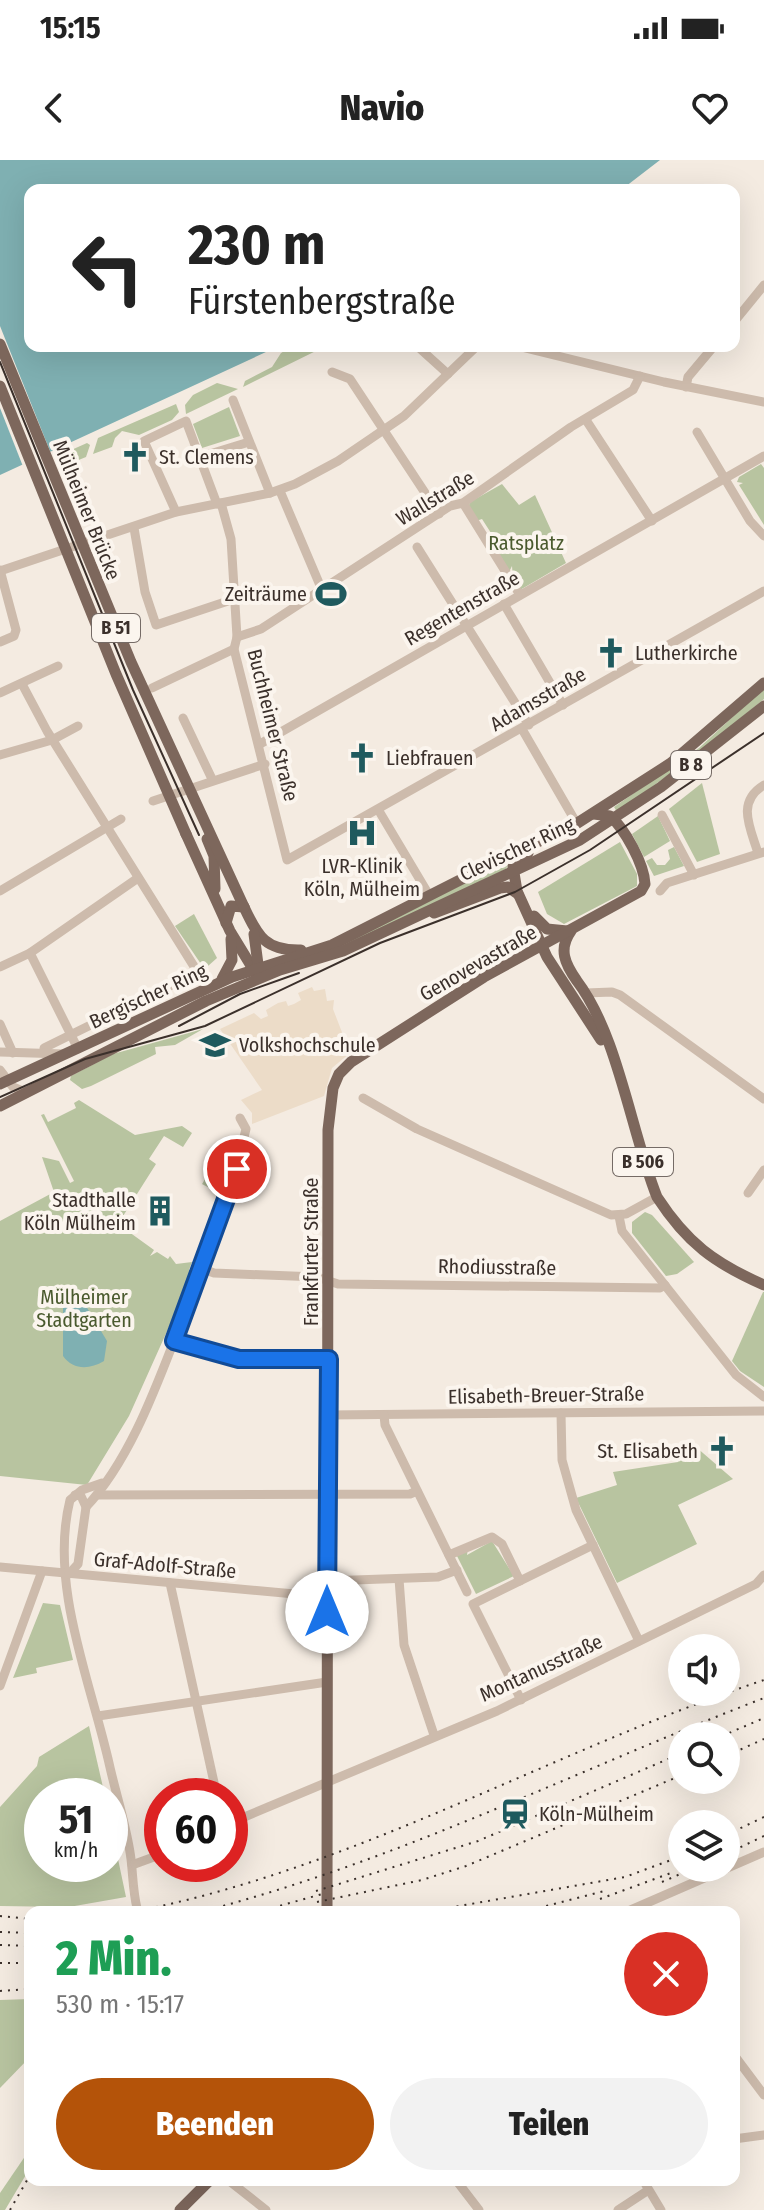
<!DOCTYPE html>
<html lang="de">
<meta charset="utf-8">
<style>
:root{--surface:#fff;--page:#f2f2f2;--text:#222;--muted:#767676;--accent:#b45309}
body{margin:0;font-family:"Fira Sans Condensed",sans-serif;background:var(--page);color:var(--text);height:100vh;display:flex;flex-direction:column;font-size:30px;white-space:nowrap}
*{box-sizing:border-box;margin:0}
p{font-size:26px;color:var(--muted)}
.icon{flex:none;width:44px;height:44px;fill:none;stroke:currentColor;stroke-width:2;stroke-linecap:round;stroke-linejoin:round}
.map{position:relative;flex:1;overflow:hidden}
.sheet{position:absolute;left:24px;top:1746px;width:716px;height:280px;display:flex;flex-direction:column;background:var(--surface);border-radius:16px;box-shadow:0 8px 32px #0002}
.sheet>*{flex:none}
.banner{position:absolute;left:24px;top:24px;width:716px;height:168px;border-radius:16px;box-shadow:0 8px 32px #0002;background:#fff;color:var(--text);overflow:hidden}
.controls{position:absolute;left:668px;top:1474px;display:grid;gap:16px}
.controls a{display:grid;place-items:center;width:72px;height:72px;border-radius:50%;background:var(--surface);box-shadow:0 8px 32px #0002;font-size:40px}
.speed{position:absolute;left:24px;top:1618px;display:flex;gap:16px;font-size:40px;font-weight:700;text-align:center}
.speed>*{display:grid;place-content:center;width:104px;height:104px;border-radius:50%;background:var(--surface);box-shadow:0 8px 32px #0002;line-height:1}
.speed small{font-size:20px;font-weight:400}
.speed .limit{border:12px solid #d22;background:#fff;color:#111}
.pin{position:absolute;display:grid;place-items:center;width:68px;height:68px;color:#fff;margin:-34px;border:4px solid #fff;border-radius:50%;box-shadow:0 2px 8px #0007}
.me{position:absolute;width:88px;margin:-44px;rotate:0deg;stroke-linejoin:round;filter:drop-shadow(0 0 6px #0008)}
.turn{display:flex;align-items:center;gap:28px;height:168px;padding:0 32px;font-size:36px}
.turn .icon{width:104px;height:104px;stroke-width:2.5}
.turn b{display:block;font-size:56px;line-height:68px}
.round{display:grid;place-items:center;flex:none;width:84px;height:84px;border-radius:42px;background:var(--page)}
.overview{display:flex;align-items:center;justify-content:space-between;height:136px;padding:0 32px}
h1{font-size:48px;font-weight:800;line-height:60px;color:#1e9e55}
.cta{display:flex;gap:16px;margin-top:auto;padding:16px 32px}
.cta a{flex:1;height:92px;border-radius:48px;background:var(--accent);color:#fff;font-size:32px;font-weight:800;line-height:92px;text-align:center}
.cta a+a{background:var(--page);color:var(--text)}
.status{display:flex;justify-content:space-between;align-items:center;height:56px;padding:0 40px;background:var(--surface);direction:ltr}
.status svg{height:22px;fill:currentColor}
header{display:flex;justify-content:space-between;align-items:center;height:104px;padding:0 32px;background:var(--surface);font-size:36px;font-weight:800}
.map>svg:first-child{display:block}
</style>
<div class="status"><b>15:15</b><svg viewBox="0 0 49 12"><path d="M0 12V9h3v3zM5 12V6h3v6zM10 12V3h3v9zM15 12V0h3v12zM26 1h20v11H26zM47 4h2v5h-2z"/></svg></div>
<header><svg class="icon" aria-label="back" viewBox="0 0 24 24"><path d="M15 5l-7 7 7 7"/></svg>Navio<svg class="icon" aria-label="heart" viewBox="0 0 24 24"><path d="M12 20l-8-8c-3-5 5-10 8-4 3-6 11-1 8 4z"/></svg></header>
<div class="map">
<svg width="764" height="2050" viewBox="0 0 764 2050">
<rect width="100%" height="100%" fill="#f4ebe1"/>
<g fill="#b8c4a0">
<polygon points="293,186 326,186 243,227 245,221 272,207 281,193"/>
<polygon points="217,223 238,229 186,254 185,245 193,235"/>
<polygon points="176,244 179,252 172,260 139,275 122,271 115,278 112,287 93,294 98,278"/>
<polygon points="229,247 240,276 202,288 193,264"/>
<polygon points="87,283 90,285 86,297 59,308 61,303 56,301 60,295"/>
<polygon points="761,304 764,308 764,365 739,325 743,323 737,322 739,317"/>
<polygon points="502,324 519,345 535,335 566,403 520,430 513,419 512,406 509,412 496,395 501,391 493,377 486,376 491,373 482,359 476,361 468,348 470,342"/>
<polygon points="764,528 764,539 696,595 617,652 614,647 699,588"/>
<polygon points="702,623 720,694 697,702 669,649"/>
<polygon points="658,656 670,681 644,697 632,674"/>
<polygon points="620,682 637,714 637,726 564,764 547,754 538,732"/>
<polygon points="674,687 684,706 654,716 646,701 652,698 657,705 665,705 670,699 668,690"/>
<polygon points="510,701 506,709 339,789 354,778"/>
<polygon points="194,754 217,798 208,806 201,804 175,766"/>
<polygon points="203,869 175,885 155,887 156,894 91,926 82,929 70,920 71,916 113,894"/>
<polygon points="79,940 135,975 182,966 192,973 183,987 164,976 149,999 156,1004 118,1064 154,1090 150,1096 157,1092 168,1099 170,1096 176,1104 192,1102 189,1110 194,1111 129,1256 87,1325 0,1316 0,1061 54,1032 42,997 59,1001 70,1023 74,1021 41,955 44,954 48,962 76,948 74,943"/>
<polygon points="224,989 227,991 207,1024 209,1025 230,993 234,995 221,1044 218,1043 227,1011 224,1010 217,1032 202,1024"/>
<polygon points="645,1052 652,1055 694,1102 677,1114 666,1116 632,1073 632,1062"/>
<polygon points="763,1132 764,1132 764,1227 740,1211 732,1201"/>
<polygon points="696,1287 733,1319 678,1345 697,1384 617,1423 576,1338 617,1325 613,1312 678,1302 679,1290"/>
<polygon points="492,1381 514,1416 476,1434 456,1394 468,1388 467,1395"/>
<polygon points="43,1443 60,1445 73,1500 36,1508 37,1513 13,1518"/>
<polygon points="89,1566 105,1636 42,1636 42,1704 110,1704 110,1661 126,1737 69,1747 0,1746 0,1647 37,1606 39,1597"/>
<polygon points="30,1839 30,1897 0,1928 0,1840"/>
<polygon points="30,1989 30,2008 5,2050 0,2050 0,2033"/>
</g>
<polygon fill="#ecdcc8" points="312,827 314,831 325,829 327,841 334,840 333,849 350,893 332,908 324,936 252,964 252,953 241,940 262,930 220,869 254,853 261,859 268,856 266,850 278,843 286,841 288,846 294,844 301,840 298,833"/>
<g fill="#7fb0b2">
<polygon points="0,0 660,0 621,30 30,30 30,186 279,186 0,315"/>
<path d="M80,1136L107,1181L104,1201C89,1210 73,1210 63,1196V1146L66,1140Z"/>
</g>
<polygon fill="#f4ebe1" points="0,166 52,296 24,309 0,248"/>
<g fill="none" stroke-linecap="round" stroke-linejoin="round">
<g stroke="#cdbbac" stroke-width="9">
<polyline points="734,162 764,125"/>
<polyline points="417,186 448,214"/>
<polyline points="517,186 664,222 764,242"/>
<polyline points="332,212 350,219 439,354"/>
<polyline points="686,227 688,217 714,186"/>
<polyline points="233,240 270,333"/>
<polyline points="586,260 652,361"/>
<polyline points="697,272 750,361 764,376"/>
<polyline points="200,297 249,282"/>
<polyline points="280,331 322,430"/>
<polyline points="221,343 231,379 237,477 234,489 287,700 764,431"/>
<polyline points="463,343 520,435"/>
<polyline points="176,352 144,281 186,261 217,344"/>
<polyline points="134,368 145,432 156,465 234,439"/>
<polyline points="417,387 529,565"/>
<polyline points="0,411 176,352 270,333 295,324 338,301 404,256 477,186"/>
<polyline points="504,444 563,545"/>
<polyline points="237,477 261,469 450,346 463,343 571,267 633,230 640,216"/>
<polyline points="0,482 14,476 16,470 0,410"/>
<polyline points="22,524 47,571 195,808 188,817 44,888 44,893"/>
<polyline points="152,528 234,489"/>
<polyline points="0,533 58,506"/>
<polyline points="183,558 212,619"/>
<polyline points="522,569 577,664"/>
<polyline points="260,584 764,296"/>
<polyline points="0,595 52,580 78,566"/>
<polyline points="153,641 265,604"/>
<polyline points="379,651 429,735"/>
<polyline points="662,655 694,715"/>
<path d="M758,693C750,667 736,642 764,625"/>
<polyline points="0,731 121,659"/>
<polyline points="660,731 667,723 764,692"/>
<polyline points="30,793 78,889"/>
<polyline points="0,807 30,793 138,718"/>
<polyline points="586,833 612,832 620,835 764,939"/>
<polyline points="0,864 13,893"/>
<polyline points="0,892 64,894"/>
<polyline points="0,910 13,927 27,933"/>
<polyline points="363,938 417,969 611,1055 626,1054 657,1037"/>
<polyline points="748,1033 764,1010"/>
<polyline points="619,1056 622,1071 736,1215 764,1237"/>
<polyline points="203,1109 214,1113 317,1117 338,1124 660,1128 665,1125"/>
<polyline points="174,1181 239,1199 329,1199"/>
<polyline points="561,1253 562,1300 576,1350 639,1481"/>
<polyline points="328,1255 764,1251"/>
<polyline points="384,1255 385,1265 467,1432"/>
<path d="M102,1323L82,1330L70,1340C49,1424 90,1520 109,1603C116,1635 127,1667 131,1699C133,1716 133,1732 137,1748"/>
<polyline points="97,1335 410,1334 417,1331"/>
<path d="M86,1347C130,1300 156,1227 179,1168C205,1102 230,1038 246,969L240,958"/>
<polyline points="449,1395 492,1377 502,1384 520,1421"/>
<polyline points="0,1407 327,1437"/>
<polyline points="69,1414 78,1404 86,1347 81,1336 75,1335"/>
<polyline points="399,1419 404,1485 434,1575"/>
<polyline points="327,1421 438,1417 457,1410"/>
<polyline points="170,1423 217,1636"/>
<polyline points="0,1526 42,1411"/>
<polyline points="521,1540 473,1444 593,1385"/>
<polyline points="98,1556 327,1522"/>
<polyline points="230,1663 497,1551 756,1424 764,1415"/>
<polyline points="132,1705 162,1694"/>
<polyline points="626,1752 764,1692"/>
<polyline points="734,1895 764,1935"/>
<polyline points="734,1979 764,1975"/>
<polyline points="228,2020 266,2050"/>
<polyline points="456,2020 479,2050"/>
<polyline points="643,2020 661,2050"/>
<polyline points="618,2050 647,2031"/>
</g>
<g stroke="#7d675c" stroke-width="11">
<polyline points="186,674 230,771 256,814"/>
<polyline points="207,679 214,696 215,729"/>
<polyline points="528,693 516,700 513,707 517,731 547,797 601,880"/>
<path d="M244,747C258,777 266,791 301,790"/>
<polyline points="434,753 500,728 508,727 518,734"/>
<polyline points="534,756 547,769 567,771"/>
<polyline points="226,763 231,746 244,747"/>
<path d="M571,771C558,789 565,804 577,821C618,875 631,972 657,1037C687,1083 714,1103 764,1125"/>
<polyline points="254,774 259,812"/>
<polyline points="222,819 232,800 231,779"/>
<polyline points="0,924 232,817 332,785 525,687 565,671 671,603 764,523"/>
<polyline points="0,946 206,841 280,810 343,791 580,680 661,627 764,546"/>
<path d="M327,1752L328,970L333,928L339,914L351,902L484,817L641,731L645,724C644,704 625,669 610,656L594,654"/>
<polyline points="180,2050 210,2020"/>
</g>
<g stroke="#3b302b" stroke-width="2">
<polyline points="0,202 133,530 199,675"/>
<polyline points="179,866 240,834 299,813"/>
<polyline points="0,937 85,899 205,866 380,783 515,732 590,690 764,573"/>
</g>
<g stroke="#3b302b" stroke-width="2" stroke-dasharray="2 6" stroke-linecap="butt">
<polyline points="722,1576 764,1558"/>
<polyline points="726,1596 764,1579"/>
<polyline points="726,1675 764,1657"/>
<polyline points="726,1694 764,1676"/>
<polyline points="662,1722 694,1708"/>
<polyline points="316,1731 478,1681 682,1593"/>
<polyline points="600,1739 671,1713"/>
<polyline points="317,1742 422,1720 466,1706 682,1615"/>
<path d="M132,1752C356,1709 550,1591 764,1520"/>
<path d="M200,1752C399,1701 574,1611 764,1538"/>
<polyline points="257,1752 326,1733"/>
<polyline points="425,1752 625,1717 682,1696"/>
<polyline points="523,1752 608,1730"/>
<polyline points="0,1756 30,1759"/>
<polyline points="0,1772 30,1773"/>
<polyline points="0,1785 30,1786"/>
<polyline points="0,1803 30,1803"/>
<polyline points="0,1831 30,1829"/>
<polyline points="10,2050 30,2015"/>
</g>
<g stroke="#7d675c" stroke-width="11">
<polyline points="0,184 131,502 244,747"/>
<polyline points="0,226 116,514 186,674"/>
</g>
</g>
<g fill="none" stroke-linecap="round" stroke-linejoin="round">
<g stroke="#114b97" stroke-width="20">
<polyline id="route" points="237,1009 174,1181 239,1199 329,1199 327,1452"/>
</g>
<use href="#route" stroke="#1a73e8" stroke-width="14"/>
</g>
<defs>
<g id="church-bare" transform="scale(2.4)"><path d="M-1.2-6h2.4v3.5h3.3v2.4h-3.3V6h-2.4V-.1h-3.3v-2.4h3.3Z" fill="#1f5a5e" stroke="#fbf5ee" stroke-width="2.5" paint-order="stroke"/></g>
<g id="stadium-bare" transform="scale(2.4)"><path d="M0-5a6.5 5 0 1 0 0 10a6.5 5 0 1 0 0-10ZM-3.5-1.8h7v3.6h-7Z" fill="#1f5a5e" stroke="#fbf5ee" stroke-width="2.5" paint-order="stroke"/></g>
<g id="hospital-bare" transform="scale(2.4)"><path d="M-5-5h3v3.5h4V-5h3V5h-3V1.5h-4V5h-3Z" fill="#1f5a5e" stroke="#fbf5ee" stroke-width="2.5" paint-order="stroke"/></g>
<g id="university-bare" transform="scale(2.4)"><path d="M0-5L7-2L0 1L-7-2ZM-4 1L0 2.5L4 1V4Q0 6-4 4Z" fill="#1f5a5e" stroke="#fbf5ee" stroke-width="2.5" paint-order="stroke"/></g>
<g id="building-bare" transform="scale(2.4)"><path d="M-4-6H4V6H1V3H-1V6H-4ZM-2.5-4.3h1.7v1.8h-1.7ZM.8-4.3h1.7v1.8H.8ZM-2.5-1h1.7V.8h-1.7ZM.8-1h1.7V.8H.8Z" fill="#1f5a5e" stroke="#fbf5ee" stroke-width="2.5" paint-order="stroke"/></g>
<g id="station-bare" transform="scale(2.4)"><path d="M-3-6H3Q5-6 5-4V2Q5 4 3 4L4.5 6H3L1.5 4h-3L-3 6H-4.5L-3 4Q-5 4-5 2V-4Q-5-6-3-6ZM-3.5-4v3h7v-3ZM-3.5 1v1.5H-2V1ZM2 1v1.5H3.5V1Z" fill="#1f5a5e" stroke="#fbf5ee" stroke-width="2.5" paint-order="stroke"/></g>
</defs>
<g fill-rule="evenodd">
<use href="#church-bare" x="135" y="297"/>
<use href="#stadium-bare" x="331" y="434"/>
<use href="#church-bare" x="611" y="493"/>
<use href="#church-bare" x="362" y="598"/>
<use href="#hospital-bare" x="362" y="673"/>
<use href="#university-bare" x="215" y="885"/>
<use href="#building-bare" x="160" y="1051"/>
<use href="#church-bare" x="722" y="1291"/>
<use href="#station-bare" x="515" y="1654"/>
</g>
<g text-anchor="middle" dominant-baseline="central" stroke-width="8" stroke-linejoin="round" paint-order="stroke">
<g fill="#fbf5ee" stroke="#756b66" stroke-width="2">
<rect x="92" y="454" width="48" height="28" rx="6"/>
<rect x="671" y="591" width="40" height="28" rx="6"/>
<rect x="613" y="988" width="60" height="28" rx="6"/>
</g>
<g font-size="18" font-weight="bold" fill="#3b302b">
<text x="116" y="468">B 51</text>
<text x="691" y="605">B 8</text>
<text x="643" y="1002">B 506</text>
</g>
<g font-size="20" fill="#3b302b" stroke="#fbf5ee" text-anchor="start">
<text x="159" y="297">St. Clemens</text>
<text x="307" y="434" text-anchor="end">Zeiträume</text>
<text x="635" y="493">Lutherkirche</text>
<text x="386" y="598">Liebfrauen</text>
<text x="362" y="706" text-anchor="middle">LVR-Klinik<tspan x="362" dy="23">Köln, Mülheim</tspan></text>
<text x="239" y="885">Volkshochschule</text>
<text x="136" y="1040" text-anchor="end">Stadthalle<tspan x="136" dy="23">Köln Mülheim</tspan></text>
<text x="698" y="1291" text-anchor="end">St. Elisabeth</text>
<text x="539" y="1654">Köln-Mülheim</text>
</g>
<g font-size="20" fill="#3b302b" stroke="#fbf5ee">
<text transform="translate(435 338) rotate(-31)">Wallstraße</text>
<text transform="translate(87 350) rotate(68)">Mülheimer Brücke</text>
<text transform="translate(462 448) rotate(-30)">Regentenstraße</text>
<text transform="translate(538 539) rotate(-30)">Adamsstraße</text>
<text transform="translate(273 565) rotate(76)">Buchheimer Straße</text>
<text transform="translate(517 689) rotate(-25)">Clevischer Ring</text>
<text transform="translate(478 803) rotate(-30)">Genovevastraße</text>
<text transform="translate(148 836) rotate(-25)">Bergischer Ring</text>
<text transform="translate(311 1092) rotate(-90)">Frankfurter Straße</text>
<text transform="translate(497 1107) rotate(1)">Rhodiusstraße</text>
<text transform="translate(546 1235) rotate(-1)">Elisabeth-Breuer-Straße</text>
<text transform="translate(165 1405) rotate(5)">Graf-Adolf-Straße</text>
<text transform="translate(541 1508) rotate(-25)">Montanusstraße</text>
</g>
<g font-size="20" fill="#4a5a2e" stroke="#fbf5ee">
<text x="526" y="383">Ratsplatz</text>
<text x="84" y="1137">Mülheimer<tspan x="84" dy="23">Stadtgarten</tspan></text>
</g>
</g>
</svg>
<div class="controls">
<a><svg class="icon" aria-label="sound" viewBox="0 0 24 24"><path d="M4 9h4l5-4v14l-5-4H4zM17 9q2 3 0 6"/></svg></a>
<a><svg class="icon" aria-label="search" viewBox="0 0 24 24"><circle cx="10" cy="10" r="6"/><path d="M15 15l6 6"/></svg></a>
<a><svg class="icon" aria-label="layers" viewBox="0 0 24 24"><path d="M12 4l9 5-9 5-9-5zM3 14l9 5 9-5"/></svg></a>
</div>
<div class="speed"><div>51<small>km/h</small></div><div class="limit">60</div></div>
<div class="pin" style="left:237px;top:1009px;background:#d93025"><svg class="icon" aria-label="arrive" viewBox="0 0 24 24"><path d="M6 21V4h12l-3 4 3 4H6"/></svg></div>
<svg class="me" style="left:327px;top:1452px" viewBox="-20 -20 40 40"><circle r="19" fill="#fff"/><path d="M0-13L10 11 0 6-10 11z" fill="#1a73e8"/></svg>
<div class="banner">
<div class="turn"><svg class="icon" aria-label="left" viewBox="0 0 24 24"><path d="M17 20v-9H6M10 6l-5 5 5 5"/></svg><div><b>230 m</b>Fürstenbergstraße</div></div>
</div>
<section class="sheet">
<div class="overview"><div><h1>2 Min.</h1><p>530 m · 15:17</p></div><a class="round" style="background:#d93025;color:#fff"><svg class="icon" aria-label="close" viewBox="0 0 24 24"><path d="M6 6l12 12M18 6L6 18"/></svg></a></div>
<div class="cta"><a>Beenden</a><a>Teilen</a></div>
</section>
</div>
